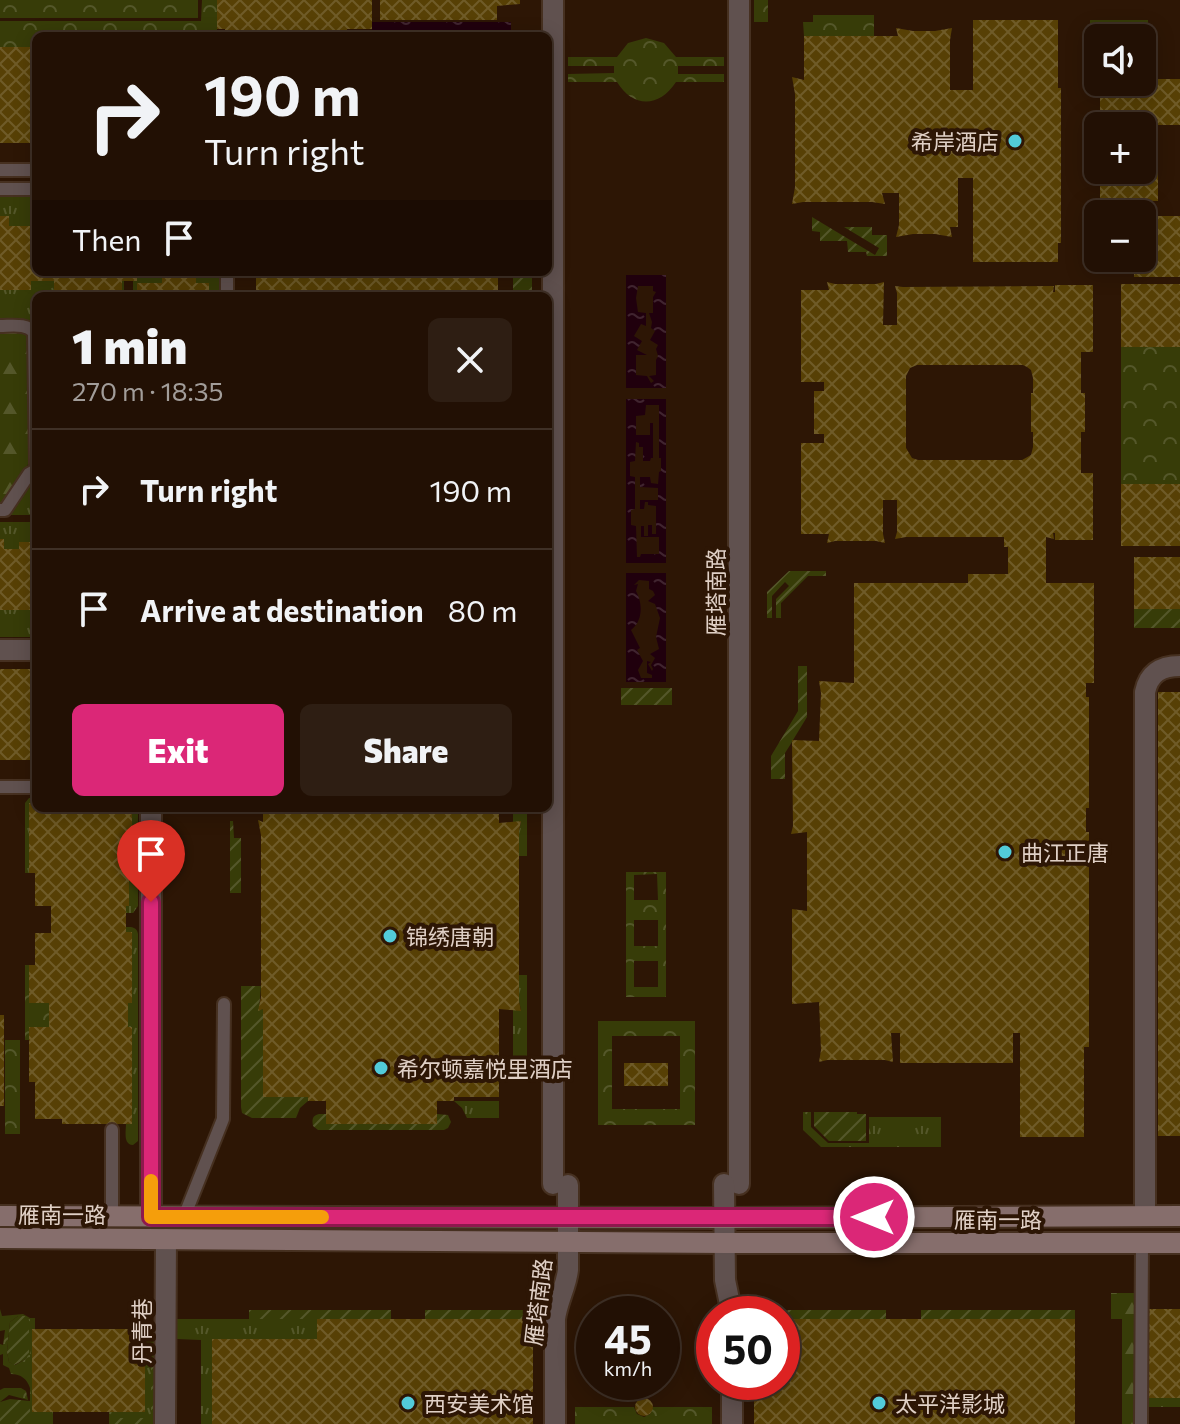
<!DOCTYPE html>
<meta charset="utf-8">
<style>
:root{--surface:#221004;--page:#2e1e13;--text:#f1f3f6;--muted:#a29d9a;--line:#3f3026;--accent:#db2777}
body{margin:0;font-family:Commissioner,"Noto Sans SC",sans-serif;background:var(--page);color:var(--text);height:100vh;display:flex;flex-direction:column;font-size:30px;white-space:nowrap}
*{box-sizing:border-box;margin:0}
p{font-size:26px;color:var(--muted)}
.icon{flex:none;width:44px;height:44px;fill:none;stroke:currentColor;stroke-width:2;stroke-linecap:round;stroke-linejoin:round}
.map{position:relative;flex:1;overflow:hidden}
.drawer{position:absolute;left:32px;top:292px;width:520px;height:520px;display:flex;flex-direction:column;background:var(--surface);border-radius:12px;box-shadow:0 4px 20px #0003,0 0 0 2px var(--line)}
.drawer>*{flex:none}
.hud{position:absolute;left:32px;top:32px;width:520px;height:244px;border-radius:12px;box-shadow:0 4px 20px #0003,0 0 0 2px var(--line);background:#221004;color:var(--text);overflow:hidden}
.tools{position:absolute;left:1084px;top:24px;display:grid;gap:16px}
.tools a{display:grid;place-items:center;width:72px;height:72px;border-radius:12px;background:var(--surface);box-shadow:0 4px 20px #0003,0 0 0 2px var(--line);font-size:40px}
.speed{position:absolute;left:576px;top:1296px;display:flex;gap:16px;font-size:40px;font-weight:700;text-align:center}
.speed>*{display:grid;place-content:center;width:104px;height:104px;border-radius:50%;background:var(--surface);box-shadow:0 4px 20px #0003,0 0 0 2px var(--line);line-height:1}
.speed small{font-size:20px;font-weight:400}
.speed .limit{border:12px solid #d22;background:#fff;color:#111}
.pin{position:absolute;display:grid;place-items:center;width:68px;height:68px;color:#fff;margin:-82px -34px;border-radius:50% 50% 50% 0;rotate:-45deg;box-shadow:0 0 8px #0007}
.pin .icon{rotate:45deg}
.me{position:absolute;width:88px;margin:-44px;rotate:270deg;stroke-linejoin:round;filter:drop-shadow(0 0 6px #0008)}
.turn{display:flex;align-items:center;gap:28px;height:168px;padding:0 40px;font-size:36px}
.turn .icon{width:104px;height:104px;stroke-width:2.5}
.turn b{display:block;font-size:56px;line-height:68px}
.then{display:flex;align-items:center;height:76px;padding:0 40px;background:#0003;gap:16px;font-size:30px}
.round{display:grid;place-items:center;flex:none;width:84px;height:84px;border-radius:12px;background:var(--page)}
.summary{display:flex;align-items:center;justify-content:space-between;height:136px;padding:0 40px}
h1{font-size:48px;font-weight:800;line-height:60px}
.button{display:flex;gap:16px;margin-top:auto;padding:16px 40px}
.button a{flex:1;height:92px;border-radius:12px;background:var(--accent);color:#fff;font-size:32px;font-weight:800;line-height:92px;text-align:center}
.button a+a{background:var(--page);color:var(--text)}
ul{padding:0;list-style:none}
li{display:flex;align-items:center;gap:24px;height:120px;padding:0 40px;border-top:2px solid var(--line)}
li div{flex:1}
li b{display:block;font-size:30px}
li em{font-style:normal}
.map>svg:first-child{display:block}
</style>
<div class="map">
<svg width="1180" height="1424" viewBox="0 0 1180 1424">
<defs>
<pattern id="grass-tufts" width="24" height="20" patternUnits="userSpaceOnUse" patternTransform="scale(2)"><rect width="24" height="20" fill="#373c08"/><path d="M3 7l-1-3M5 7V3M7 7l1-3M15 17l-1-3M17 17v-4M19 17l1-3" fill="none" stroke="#54572a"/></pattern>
<pattern id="forest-firs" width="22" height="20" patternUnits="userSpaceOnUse" patternTransform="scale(2)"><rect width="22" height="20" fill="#373c08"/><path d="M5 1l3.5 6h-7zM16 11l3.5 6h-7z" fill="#54572a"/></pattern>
<pattern id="park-crowns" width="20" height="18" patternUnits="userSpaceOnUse" patternTransform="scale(2)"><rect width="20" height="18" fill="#373c08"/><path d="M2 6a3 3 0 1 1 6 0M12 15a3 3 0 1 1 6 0" fill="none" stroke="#54572a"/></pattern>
<pattern id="garden-furrows" width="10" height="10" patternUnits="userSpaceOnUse" patternTransform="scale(2)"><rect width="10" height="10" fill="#373c08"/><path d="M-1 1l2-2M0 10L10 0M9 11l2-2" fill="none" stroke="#54572a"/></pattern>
<pattern id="water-ripples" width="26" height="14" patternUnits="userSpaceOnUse" patternTransform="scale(2)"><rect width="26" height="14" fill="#20000d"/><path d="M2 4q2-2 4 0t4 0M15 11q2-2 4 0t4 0" fill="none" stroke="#40242f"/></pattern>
<pattern id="building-cross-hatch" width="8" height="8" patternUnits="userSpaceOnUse" patternTransform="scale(2)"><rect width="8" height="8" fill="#574005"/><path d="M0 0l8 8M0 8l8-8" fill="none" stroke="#6f5b28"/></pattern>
</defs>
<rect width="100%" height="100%" fill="#2d1605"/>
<g fill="url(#grass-tufts)">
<polygon points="0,194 36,194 36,216 31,226 9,226 0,216"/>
<polygon points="137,272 162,272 162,283 137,296 133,296 133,281 137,281"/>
<polygon points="196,272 223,272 223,296 209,296 196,283"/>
<polygon points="31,281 54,281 54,290 121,290 122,281 124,281 124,296 36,296 36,327 26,321 0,321 0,290 31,290"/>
<polygon points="36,475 36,515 8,515 33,477"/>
<polygon points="0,522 34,522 34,542 20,542 19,549 4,549 0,539"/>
<rect x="0" y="610" width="36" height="27"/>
<polygon points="36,797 36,803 30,803 29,873 25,873 25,803 29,798"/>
<polygon points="103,808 138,808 138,906 133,913 126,913 126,906 129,905 129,880 132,879 132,811 103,811"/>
<polygon points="513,808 527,808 527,856 519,856 519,831 521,822 513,823"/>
<path d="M126,927C132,927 137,927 138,934V1141L133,1145C123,1144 126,1132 126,1124H132V1028L128,1027V1003L132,1002V932H126Z"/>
<polygon points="519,975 527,975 527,1062 513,1062 513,1009 521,1010 519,1001"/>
<polygon points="454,1101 499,1101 499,1118 467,1118 462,1108"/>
<polygon points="803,1112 811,1112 811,1127 828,1143 869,1143 869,1117 941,1117 941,1147 821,1147 803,1130"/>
<rect x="140" y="1300" width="14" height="17"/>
<polygon points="30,1318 35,1318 35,1329 53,1412 53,1424 30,1424"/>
<polygon points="177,1319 317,1319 317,1339 212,1424 201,1424 201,1340 177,1339"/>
<polygon points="145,1325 154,1325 154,1336 151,1336 151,1418 109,1418 109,1412 145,1411"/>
<rect x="1149" y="1398" width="31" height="9"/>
</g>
<g fill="url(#forest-firs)">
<polygon points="0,331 25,331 30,336 29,461 26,470 2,505 0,505"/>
<polygon points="1111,1293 1134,1293 1134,1424 1122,1424 1122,1319 1111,1319"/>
</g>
<g fill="url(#park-crowns)" fill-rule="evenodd">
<rect x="0" y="0" width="198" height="18"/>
<polygon points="202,0 217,0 217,30 89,30 88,36 36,36 36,47 0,47 0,21 201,21"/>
<rect x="754" y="0" width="14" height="22"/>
<polygon points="813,15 874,15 874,36 804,36 803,22 813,22"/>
<polygon points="1090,20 1148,20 1148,47 1142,47 1142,38 1134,38 1134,33 1090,33"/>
<path d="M646,38L664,43L676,57H724V66H678V74H724V82H676C659,108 633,108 617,82H568V74L614,73V66H568V57H617L628,43Z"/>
<rect x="1121" y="347" width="59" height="137"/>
<path d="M626,872H666V997H626ZM657,874L658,900H634V875ZM634,920H658V946H634ZM634,961H658V987H634Z"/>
<polygon points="25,965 29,965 30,1003 49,1003 49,1027 29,1040 25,1040"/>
<path d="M598,1021H695V1125H598ZM612,1036H680V1109H612Z"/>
<rect x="5" y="1040" width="15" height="94"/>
<path d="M0,1309L2,1316L23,1314L30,1318V1388C27,1379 21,1374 11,1374L9,1368L3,1365V1354L0,1355V1344L3,1345L5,1330L0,1331ZM18,1316L29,1351L26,1359L15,1365L9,1362L7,1352L10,1322Z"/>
<polygon points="4,1388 21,1388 26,1391 28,1400 9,1395 0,1402 0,1390"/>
<polygon points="575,1407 634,1407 637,1414 644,1417 650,1414 653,1407 712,1407 712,1424 575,1424"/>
</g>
<g fill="url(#garden-furrows)">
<polygon points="812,217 875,255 879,248 844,227 872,227 872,235 887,235 887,256 867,256 866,252 848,252 847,241 820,241 820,232 812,231"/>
<rect x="513" y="272" width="19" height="24"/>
<polygon points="789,571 826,571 826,576 808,576 781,603 781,618 776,618 776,599 789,586 785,582 772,596 772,618 767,618 767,592"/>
<rect x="1134" y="609" width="46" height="19"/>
<polygon points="798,666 807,666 807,717 793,740 792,740 792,742 785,753 785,779 771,779 771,756 798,711"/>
<rect x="621" y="688" width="51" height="17"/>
<polygon points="230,821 233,821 234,838 241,838 241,893 230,893"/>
<polygon points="241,986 261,986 259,1010 263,1009 263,1097 308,1097 308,1101 300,1108 296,1118 252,1118 242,1113 241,1107"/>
<polygon points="814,1112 857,1112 857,1114 866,1114 866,1141 829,1141 814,1126"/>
<path d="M319,1114H326V1124H436L437,1114L448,1115L451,1122L448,1128L444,1130H318L313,1126C312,1119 312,1116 319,1114Z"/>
<rect x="249" y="1310" width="142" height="9"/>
<rect x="425" y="1310" width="108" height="9"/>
<polygon points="754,1310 886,1310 886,1319 782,1319 782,1314 754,1314"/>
<rect x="921" y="1310" width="154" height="9"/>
<polygon points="18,1316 26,1316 29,1320 29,1354 26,1359 14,1365 9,1362 7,1352 10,1322"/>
<polygon points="151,1336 154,1336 154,1424 109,1424 109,1418 151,1418"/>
<polygon points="10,1399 30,1401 30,1424 0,1424 0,1402"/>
</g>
<g fill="url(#water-ripples)" fill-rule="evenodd">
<polygon points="372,22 511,22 511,36 372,30"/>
<path d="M626,275H666V388H626ZM638,286H653V291L656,292L653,297V313H649L652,322L651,328L655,331L650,340L658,345L656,349L658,356L656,360V375L649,376L654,381L651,383L647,376L636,375V355H647L637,350L642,341L634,336L641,324L646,326V313L638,312L636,298Z"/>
<path d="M626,399H666V563H626ZM646,405H659V458H661V471L659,472L658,484L651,483L650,477H640V487L658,488V500H640V509H644L645,502H648V505L656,506V534H652V525H648V536H644V526H641V537H659V554H641L640,557H637L636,526L631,525V510L635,509V477L630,476V462L635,461L636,442L639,443V447H643V461H650L651,458H653V423H650V435H636V416L645,415Z"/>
<path d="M626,573H666V682H626ZM639,580L649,581V589L653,591L655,595L648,601L655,604L660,618L656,637L659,649L650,654L655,658L651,665L653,669L652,671L648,664L651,662L647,661V673L652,675V678H641L638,670L643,661L637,650L640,648L631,630C643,621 643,604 636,591L638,584L634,585Z"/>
</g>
<g fill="url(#building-cross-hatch)" fill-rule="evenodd">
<polygon points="217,0 372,0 372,29 347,29 347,36 225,36 225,29 217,29"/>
<polygon points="380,0 520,0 520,4 497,6 497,20 380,20"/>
<polygon points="973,20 1058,20 1058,88 1061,88 1061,243 1058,243 1058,262 973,262 973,178 958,178 958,227 950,227 952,237 935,234 913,234 896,237 899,225 899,193 882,193 885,204 872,202 803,202 792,204 795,187 795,94 792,77 804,80 804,36 898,36 896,28 913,31 935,31 952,28 950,40 950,90 973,90"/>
<rect x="88" y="30" width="129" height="6"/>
<rect x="372" y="30" width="129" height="6"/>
<rect x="0" y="47" width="36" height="96"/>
<polygon points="1142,47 1158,47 1158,79 1180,79 1180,125 1158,125 1158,201 1100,201 1100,170 1142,170 1142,126 1100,126 1100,82 1142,82"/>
<polygon points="0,216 9,216 9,226 31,226 31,216 36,216 36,272 137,272 137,281 122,281 122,290 54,290 54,281 31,281 31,290 0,290"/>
<polygon points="1142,216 1180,216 1180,277 1134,277 1134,258 1142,258"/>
<polygon points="162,272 196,272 196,283 209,283 209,296 137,296 137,283 162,283"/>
<rect x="256" y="272" width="242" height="24"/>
<path d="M827,282L835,284H876L884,282L883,325H897V293L895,286L903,287L1054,286L1053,292H1055V285H1093V352H1081V393H1085V432H1081V473H1093V540H1055V533H1053L1054,539L1046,537V583H1094V683H1086V697H1089V808H1086V832H1089V1047H1084V1137H1020V1033H1013V1063H900V1033H891L893,1062L885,1060H827L819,1062L821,1050L819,1002L792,1004V909L807,911V832L791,834L793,826L792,740L819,741L821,693L819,681L854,683V583H968V574H1008V547H1004V537H906L895,539L897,532V500H883V534L885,543L876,541H835L827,543L829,534H801V443H824V434H814V391H824V382H801V290H829ZM917,365H1023L1027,367L1031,370L1033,378V393H1031V432H1033V447L1031,455L1022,460H918L912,458L906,448V376L910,368Z"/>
<rect x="1121" y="284" width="59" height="63"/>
<rect x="1121" y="484" width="59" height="62"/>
<polygon points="0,539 4,539 4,549 19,549 19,542 36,542 36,610 0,610"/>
<rect x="1134" y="557" width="46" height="52"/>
<rect x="0" y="669" width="36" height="91"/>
<rect x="1158" y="692" width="22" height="444"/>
<polygon points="29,803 36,803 36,808 103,808 103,811 132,811 132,880 129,880 129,906 126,906 126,932 132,932 132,1003 128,1003 128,1027 132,1027 132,1124 62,1124 62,1119 35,1119 35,1082 29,1082 29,1027 49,1027 49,1003 29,1003 29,965 35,965 35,933 51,933 51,906 35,906 35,873 29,873"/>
<polygon points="263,808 499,808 499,823 521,821 519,831 519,1001 521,1011 499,1009 499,1097 454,1097 454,1101 437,1101 437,1124 326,1124 326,1101 308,1101 308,1097 263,1097 263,1009 258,1011 261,997 261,835 258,820 263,822"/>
<rect x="0" y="1015" width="4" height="91"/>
<rect x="624" y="1063" width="44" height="23"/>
<rect x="1149" y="1309" width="31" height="89"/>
<polygon points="317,1319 533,1319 533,1424 212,1424 212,1339 317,1339"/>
<polygon points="782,1319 1075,1319 1075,1424 754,1424 754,1382 782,1382"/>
<rect x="32" y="1329" width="113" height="83"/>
<circle cx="644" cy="1407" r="9"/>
</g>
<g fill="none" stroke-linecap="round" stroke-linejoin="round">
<g stroke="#463020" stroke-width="16">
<g id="service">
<polyline points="0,170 36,170"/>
<polyline points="0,189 36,189"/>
<polyline points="227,272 227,296"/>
<path d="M0,326C12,326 27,323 34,333L36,464"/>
<polyline points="0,510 5,510 29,474 36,470"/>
<polyline points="0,787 36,787"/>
<polyline points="112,1217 112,1130"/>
<polyline points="184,1217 223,1119 224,1004"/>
<polyline points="1141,1424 1142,1243"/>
</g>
</g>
<g stroke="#463020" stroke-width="24">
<g id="minor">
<polyline points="553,0 553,1184"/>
<polyline points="739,0 739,1184"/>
<polyline points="0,650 36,650"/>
<polyline points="151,808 151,1217"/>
<polyline points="724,1184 725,1280 732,1314"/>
<path d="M1145,1215V692C1149,673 1161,666 1180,666"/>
<polyline points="732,1382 732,1424"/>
<polyline points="165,1424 166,1239"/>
<path d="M555,1424V1319C557,1302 566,1287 568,1270V1185"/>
</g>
</g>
<g stroke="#463020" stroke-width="24">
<g id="secondary">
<polyline points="0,1216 724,1218 1180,1216"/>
<polyline points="0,1238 724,1243 1180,1243"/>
</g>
</g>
<use href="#service" stroke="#60514f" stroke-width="12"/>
<use href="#minor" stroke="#60514f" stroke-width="20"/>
<use href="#secondary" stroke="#866e6c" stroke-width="20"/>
</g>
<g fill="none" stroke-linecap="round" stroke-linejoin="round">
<g stroke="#8e194d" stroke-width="20">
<polyline id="route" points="151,902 151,1217 874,1217"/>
</g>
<use href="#route" stroke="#db2777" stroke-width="14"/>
<polyline stroke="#f59e0b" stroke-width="14" points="151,1181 151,1217 322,1217"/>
</g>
<g fill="#52cbd9" stroke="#2d1605" stroke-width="3">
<circle cx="1015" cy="141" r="8"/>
<circle cx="1005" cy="852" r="8"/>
<circle cx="390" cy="936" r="8"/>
<circle cx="381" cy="1068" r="8"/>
<circle cx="408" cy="1403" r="8"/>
<circle cx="879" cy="1403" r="8"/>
</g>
<g text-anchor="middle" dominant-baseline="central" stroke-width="8" stroke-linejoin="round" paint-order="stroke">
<g font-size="22" fill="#e0d0c6" stroke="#2d1605" text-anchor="start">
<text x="999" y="141" text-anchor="end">希岸酒店</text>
<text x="1021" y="852">曲江正唐</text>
<text x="406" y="936">锦绣唐朝</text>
<text x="397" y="1068">希尔顿嘉悦里酒店</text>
<text x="424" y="1403">西安美术馆</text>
<text x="895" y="1403">太平洋影城</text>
</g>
<g font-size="22" fill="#e0d0c6" stroke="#2d1605">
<text transform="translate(715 592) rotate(-90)">雁塔南路</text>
<text x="62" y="1214">雁南一路</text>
<text x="998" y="1219">雁南一路</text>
<text transform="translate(538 1302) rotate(-83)">雁塔南路</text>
<text transform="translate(141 1331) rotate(-90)">丹青巷</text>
</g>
</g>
</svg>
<div class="tools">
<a><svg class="icon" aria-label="sound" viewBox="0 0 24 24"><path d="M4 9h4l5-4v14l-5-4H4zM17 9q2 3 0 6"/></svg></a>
<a>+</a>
<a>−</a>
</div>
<div class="speed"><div>45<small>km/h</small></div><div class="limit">50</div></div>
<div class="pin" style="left:151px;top:902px;background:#d93025"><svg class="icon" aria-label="arrive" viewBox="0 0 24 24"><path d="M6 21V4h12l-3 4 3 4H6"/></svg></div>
<svg class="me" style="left:874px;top:1217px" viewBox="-20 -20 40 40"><circle r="17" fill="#db2777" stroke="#fff" stroke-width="3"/><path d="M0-11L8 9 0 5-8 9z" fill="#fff"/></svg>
<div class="hud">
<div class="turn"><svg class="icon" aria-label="right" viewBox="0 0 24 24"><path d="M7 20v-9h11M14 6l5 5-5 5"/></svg><div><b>190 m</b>Turn right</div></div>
<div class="then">Then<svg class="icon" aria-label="arrive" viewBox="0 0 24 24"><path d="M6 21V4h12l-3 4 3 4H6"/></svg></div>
</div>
<section class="drawer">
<div class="summary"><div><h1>1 min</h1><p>270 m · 18:35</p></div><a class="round"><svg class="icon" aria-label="close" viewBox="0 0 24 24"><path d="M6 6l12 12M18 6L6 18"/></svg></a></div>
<ul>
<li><svg class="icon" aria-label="right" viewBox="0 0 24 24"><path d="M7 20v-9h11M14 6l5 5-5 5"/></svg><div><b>Turn right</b></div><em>190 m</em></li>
<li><svg class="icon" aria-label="arrive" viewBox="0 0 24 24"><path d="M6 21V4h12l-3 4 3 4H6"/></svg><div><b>Arrive at destination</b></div><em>80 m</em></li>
</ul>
<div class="button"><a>Exit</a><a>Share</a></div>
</section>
</div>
